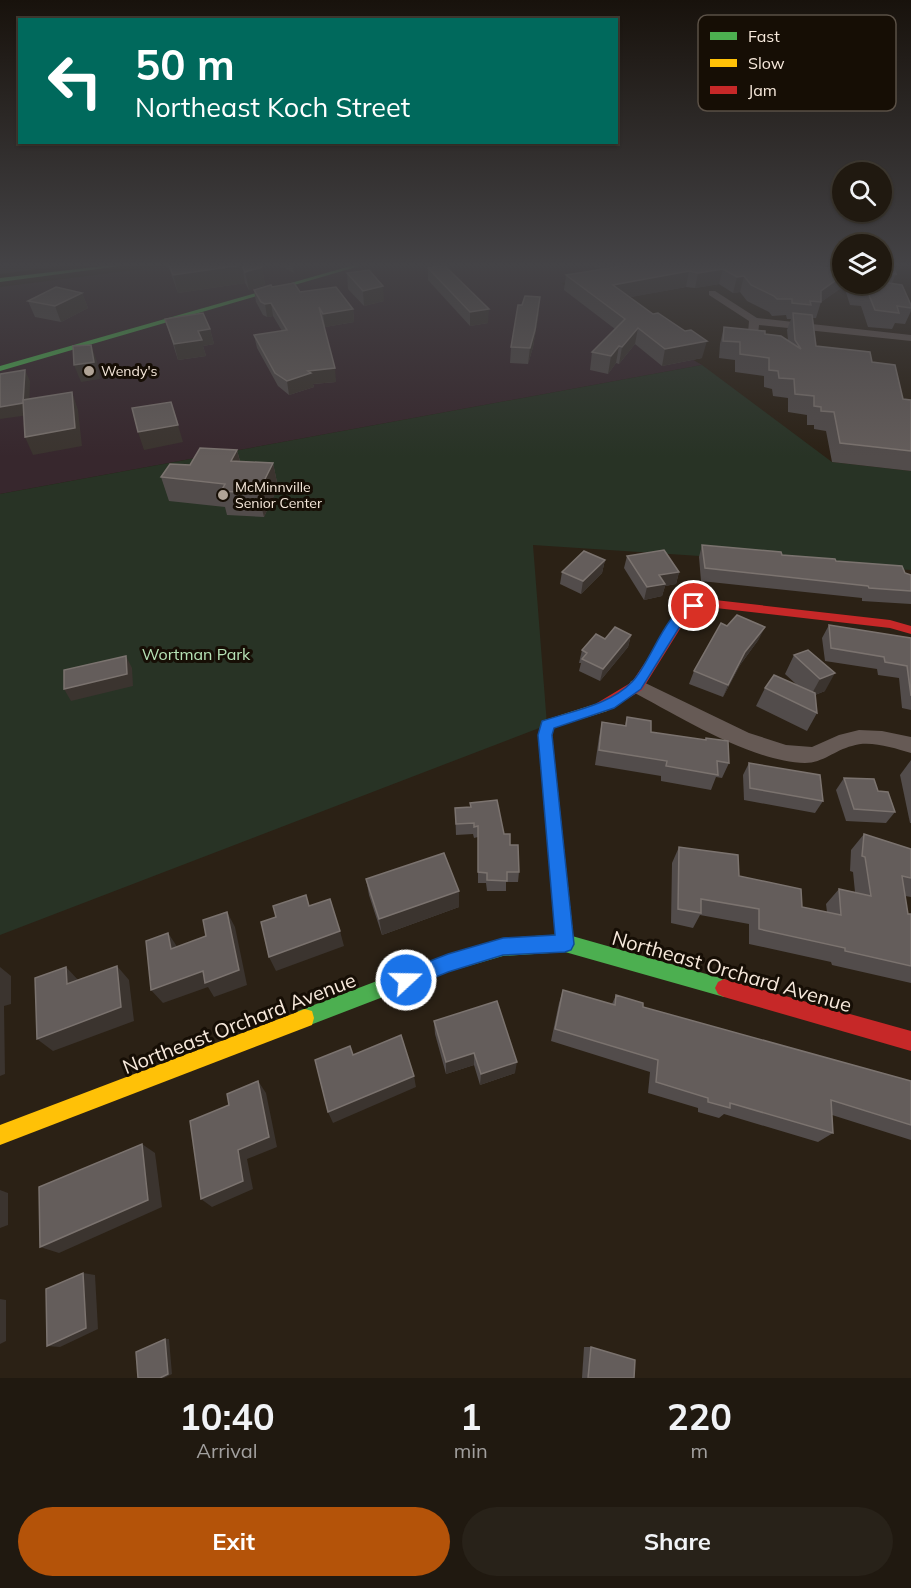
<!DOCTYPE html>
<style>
:root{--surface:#201910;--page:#282219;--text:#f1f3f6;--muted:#a2a09f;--line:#3d3830;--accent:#b45309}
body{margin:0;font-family:Mulish,sans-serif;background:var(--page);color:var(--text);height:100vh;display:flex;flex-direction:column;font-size:22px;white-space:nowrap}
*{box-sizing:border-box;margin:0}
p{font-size:20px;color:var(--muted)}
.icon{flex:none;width:33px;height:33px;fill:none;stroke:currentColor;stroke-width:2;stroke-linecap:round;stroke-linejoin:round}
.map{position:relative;height:1378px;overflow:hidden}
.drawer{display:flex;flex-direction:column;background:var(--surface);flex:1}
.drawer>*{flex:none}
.top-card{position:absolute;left:18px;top:18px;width:600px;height:126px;border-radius:0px;box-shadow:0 2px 4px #0004,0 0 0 2px var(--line);background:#00695c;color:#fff;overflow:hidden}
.fabs{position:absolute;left:832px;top:162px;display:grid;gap:12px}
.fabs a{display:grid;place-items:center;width:60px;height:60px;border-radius:50%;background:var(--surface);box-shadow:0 2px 4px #0004,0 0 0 2px var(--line);font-size:30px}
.pin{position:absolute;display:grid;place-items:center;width:51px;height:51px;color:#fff;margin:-26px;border:3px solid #fff;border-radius:50%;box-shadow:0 2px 6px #0007}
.me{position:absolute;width:66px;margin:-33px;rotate:69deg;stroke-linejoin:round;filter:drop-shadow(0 0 4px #0008)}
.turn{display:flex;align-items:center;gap:21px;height:126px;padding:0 18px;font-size:27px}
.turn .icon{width:78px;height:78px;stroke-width:2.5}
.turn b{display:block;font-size:42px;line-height:51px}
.eta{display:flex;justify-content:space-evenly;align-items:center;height:102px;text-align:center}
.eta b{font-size:36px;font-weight:700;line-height:42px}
.cta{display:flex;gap:12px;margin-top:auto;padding:12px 18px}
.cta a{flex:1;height:69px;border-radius:36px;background:var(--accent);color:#fff;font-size:24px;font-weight:700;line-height:69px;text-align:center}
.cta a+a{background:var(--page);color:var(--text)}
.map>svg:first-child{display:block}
</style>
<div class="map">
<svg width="911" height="1378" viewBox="0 0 911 1378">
<rect width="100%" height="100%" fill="#2b2115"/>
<polygon fill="#37272d" points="174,265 678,265 561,283 702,365 0,494 0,287"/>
<polygon fill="#283325" points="702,365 832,462 911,471 911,570 533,545 547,725 0,935 0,494"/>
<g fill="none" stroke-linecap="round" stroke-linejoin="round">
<g fill="#665a55" fill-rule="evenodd">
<polygon points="709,291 715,291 757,318 911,335 911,341 759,325 757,344 752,347 747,344 749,321 709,295"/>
<path d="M637,679L749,733L786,745L812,747L839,735L859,730L882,731L911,737V753C893,748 870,740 852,746C835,750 823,763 805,763C749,761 679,716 631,691L628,686L631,681Z"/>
</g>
<g fill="#4caf50" fill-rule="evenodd">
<polygon points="112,265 128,265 0,282 0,278"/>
<polygon points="354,265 363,265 0,371 0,366"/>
<polygon points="565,934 724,979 730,982 733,988 730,994 724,997 565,952 503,956 448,972 305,1027 298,1025 296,1018 298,1011 448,954 503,938"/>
</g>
<g fill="#ffc107" fill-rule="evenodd">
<polygon points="602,702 607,703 609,707 607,711 553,728 552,735 574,943 571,949 565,952 559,949 556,943 538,735 542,721"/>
<polygon points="305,1009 312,1011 314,1018 312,1025 0,1145 0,1125"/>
</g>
<g fill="#c62828" fill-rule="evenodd">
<polygon points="706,599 890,620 911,626 911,634 890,628 707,607 690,613 642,690 607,711 597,711 595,707 597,703 632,682 682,607"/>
<polygon points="724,979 911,1031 911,1051 724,997 718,994 715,988 718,982"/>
</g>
</g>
<g fill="#524c4b">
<polygon points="168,265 261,265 262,267 265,285 249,290 245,283 178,293"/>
<polygon points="278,265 292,265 294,273"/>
<polygon points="588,265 798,265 836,268 834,265 843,265 843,284 882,284 882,268 896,274 892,283 911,305 911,311 905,324 895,323 892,329 868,327 861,306 850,305 844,286 821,302 816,318 813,318 816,346 872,362 903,399 911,400 911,471 832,462 826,431 814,429 814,425 807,425 807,415 788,412 788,398 773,396 772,389 764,387 764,376 735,372 735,360 719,358 720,344 724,327 765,334 788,340 787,330 791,319 787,319 786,315 772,316 769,312 747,301 740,292 733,293 719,284 695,288 686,287 630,297 702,358 662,366 635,344 619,364 616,363 608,374 590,370 592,352 615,329 564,290 566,275 600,269"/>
<polygon points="428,268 488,323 470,326 428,280"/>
<polygon points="347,273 384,301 364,306 348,289"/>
<polygon points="272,287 300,292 353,309 354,322 325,327 323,325 336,382 313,384 314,387 289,395 278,386 257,348 254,335 282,331 273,316 267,317 263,315 256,302 254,290"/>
<polygon points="82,293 88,308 61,322 35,317 28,301"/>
<polygon points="539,312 533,347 528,364 510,363 511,347"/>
<polygon points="165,319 210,329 214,344 203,346 206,356 178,360"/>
<polygon points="237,450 240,461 273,463 278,487 264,517 227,515 225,507 169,501 161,477 190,465"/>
<polygon points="702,545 836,561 911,575 911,604 862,601 862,598 701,581 699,557"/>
<polygon points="627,556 679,572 676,584 665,586 662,596 644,600 624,568"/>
<polygon points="605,560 602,573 581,594 560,584 562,572"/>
<polygon points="829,625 911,638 911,710 902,708 899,678 878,675 877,669 825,661 822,638"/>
<polygon points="631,635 628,647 600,681 579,671 581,663 579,663 582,650 605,639"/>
<polygon points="759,639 740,665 723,697 689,684 694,671"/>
<polygon points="808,650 825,691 815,695 817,713 807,731 756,706 765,688 797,685 785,674 794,655"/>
<polygon points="627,717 651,732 705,740 706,738 729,763 722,778 716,777 711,790 661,781 661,776 595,765 599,737 602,722 625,725"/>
<polygon points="911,760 911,823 910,823 900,775"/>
<polygon points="749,763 823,801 815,813 744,800 743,775"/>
<polygon points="844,778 895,812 886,823 846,821 836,790"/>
<polygon points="470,803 504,834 510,845 519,872 518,882 506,882 506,891 487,891 486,883 478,883 478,837 474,838 473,834 456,835 455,808 470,807"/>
<polygon points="864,834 911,849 911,897 905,896 908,914 911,914 911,983 832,965 831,962 749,944 749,924 700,915 693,928 671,923 672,863 679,847 802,907 827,912 826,904 839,889 855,892 853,872 850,871 851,850"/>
<polygon points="366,879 459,907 382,935 369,895"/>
<polygon points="563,990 612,1004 616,995 643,1007 911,1081 911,1140 832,1115 833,1133 818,1142 724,1114 719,1118 698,1112 698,1108 648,1093 650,1072 551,1041 559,1003"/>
<polygon points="434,1021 515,1073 480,1085 474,1065 446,1074 435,1034"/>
<polygon points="584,1347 591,1347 634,1378 582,1378"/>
</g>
<g fill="#3b342f">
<polygon points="0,265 61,265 61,266 0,274"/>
<polygon points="242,265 245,283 178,293 173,275"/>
<polygon points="262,267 265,285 249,290 245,272"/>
<polygon points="723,269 719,284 695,288 698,273"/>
<polygon points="689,271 686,287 610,301 613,285"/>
<polygon points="843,275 843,284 844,284 844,286 821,302 821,291"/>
<polygon points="744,276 740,292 733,293 737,277"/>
<polygon points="383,286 384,301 364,306 363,291"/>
<polygon points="82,293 88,308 61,322 55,306"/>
<polygon points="540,297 539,312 533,347 528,364 530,348"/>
<polygon points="271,303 273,316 267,317 265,304"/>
<polygon points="353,309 354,322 325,327 323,314"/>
<polygon points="489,309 488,323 470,326 470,312"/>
<polygon points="638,328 635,344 619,364 622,347"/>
<polygon points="210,329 214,344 203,346 206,356 178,360 174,344 198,331"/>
<polygon points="707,341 702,358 662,366 665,349"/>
<polygon points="91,345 97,361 100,379 81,382 74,365"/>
<polygon points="619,346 616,363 608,374 611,356"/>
<polygon points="335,368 336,382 313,384 314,387 289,395 287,381 308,371"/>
<polygon points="25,370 30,381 29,415 0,419 0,407"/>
<polygon points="72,392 78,410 82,446 33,455 25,437"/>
<polygon points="178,425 183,442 144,450 138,432"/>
<polygon points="237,450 243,474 231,461"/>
<polygon points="273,463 278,487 264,517 258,493"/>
<polygon points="605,560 602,573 581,594 583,581"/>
<polygon points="679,572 676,584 665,586 662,596 644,600 647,587 659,575"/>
<polygon points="765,627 759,639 740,665 723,697 728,685 745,652"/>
<polygon points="631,635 628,647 600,681 603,669"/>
<polygon points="126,656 132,668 133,686 71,701 64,689"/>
<polygon points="835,673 825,691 810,697 820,679"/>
<polygon points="459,891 459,907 382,935 379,919"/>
<polygon points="227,912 235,927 247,985 214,997 208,987 163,1003 151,990 203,971"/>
<polygon points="340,931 344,946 276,971 269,957"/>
<polygon points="168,933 178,948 171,949"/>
<polygon points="117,966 129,980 134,1021 53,1051 37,1039"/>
<polygon points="0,967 11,976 11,1004 4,1006 5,1074 0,1076"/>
<polygon points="66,967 80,982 67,984"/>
<polygon points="474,1053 474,1065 446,1074 446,1062"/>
<polygon points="517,1062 515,1073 480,1085 481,1074"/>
<polygon points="414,1076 416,1087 333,1123 328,1112"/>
<polygon points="258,1081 266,1093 277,1147 247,1159 253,1189 212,1207 201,1199 238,1150"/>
<polygon points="142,1144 155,1153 162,1207 59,1253 40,1247"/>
<polygon points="0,1190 8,1193 8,1225 0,1228"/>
<polygon points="83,1273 95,1275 98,1329 60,1347 47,1346"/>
<polygon points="0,1299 6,1300 6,1341 0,1344"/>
<polygon points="165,1339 169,1339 172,1374 164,1378 160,1378"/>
</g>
<g fill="#645d5b" stroke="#7b736f" stroke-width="1.5">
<polygon points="169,265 261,265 262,267 245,272 242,265 173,275"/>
<polygon points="444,265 489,309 470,312 428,268"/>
<polygon points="629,265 798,265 843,269 843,275 821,291 821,302 810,301 811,305 792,303 792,299 777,299 774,296 751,285 744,276 737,277 723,269 698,273 689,271 613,285 653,314 658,313 685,331 691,330 707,341 665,349 638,328 622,347 619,346 611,356 592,352 625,319 566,275"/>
<polygon points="882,268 894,268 896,274 882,272"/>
<polygon points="369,270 383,286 363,291 347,273"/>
<polygon points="882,282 902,285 911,305 911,308 897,306 899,313 875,310 867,290 856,289 854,284 882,284"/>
<polygon points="294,283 300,292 336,287 353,309 323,314 319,307 335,368 308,371 311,373 287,381 275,373 254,335 287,330 271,303 265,304 261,302 254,290 271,285 272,287"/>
<polygon points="56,287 82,293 55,306 28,301"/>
<polygon points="525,296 540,297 535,330 530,348 511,347 518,305 522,305"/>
<polygon points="203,313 210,329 198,331 202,340 174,344 165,319"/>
<polygon points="793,313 812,315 816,346 870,352 872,362 895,365 903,399 911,400 911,451 840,443 834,412 821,411 821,407 814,406 814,396 795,394 794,379 779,378 778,371 769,370 769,358 740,354 740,342 723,341 724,327 765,331 765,334 781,336 801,349 795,340"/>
<polygon points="91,345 94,362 74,365 73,346"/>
<polygon points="25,370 23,403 0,407 0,374"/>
<polygon points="72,392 75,428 25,437 23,400"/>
<polygon points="171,402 178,425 138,432 132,408"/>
<polygon points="200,448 237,450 231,461 273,463 258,493 221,491 225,484 161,477 170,464 190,465"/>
<polygon points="702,545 781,552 782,555 835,559 836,561 902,566 905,573 911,575 911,591 869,588 868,586 705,568"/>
<polygon points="664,550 679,572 659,575 665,584 647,587 627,556"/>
<polygon points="584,551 605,560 583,581 562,572"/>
<polygon points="737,615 765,627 745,652 728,685 694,671 721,623 727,626"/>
<polygon points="829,625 911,638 911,696 907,666 885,662 884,657 831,648"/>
<polygon points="615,627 631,635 603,669 582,659 587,653 582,650 596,634 605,639"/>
<polygon points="808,650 835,673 820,679 794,655"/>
<polygon points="126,656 127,674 64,689 64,670"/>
<polygon points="774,675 815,693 817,713 765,688"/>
<polygon points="627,717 651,721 651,732 706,740 706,738 728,741 729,763 717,761 718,775 666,766 667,761 599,750 602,722 626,726"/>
<polygon points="749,763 820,775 823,801 750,788"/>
<polygon points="844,778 874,779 878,791 888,792 895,812 854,809"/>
<polygon points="497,800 504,834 510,834 510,845 518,845 519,872 507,872 507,881 487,880 487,873 478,872 478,826 474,827 474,823 456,824 455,808 471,807 470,803"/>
<polygon points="864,834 911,849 911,878 902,876 908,914 911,914 911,966 845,951 845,948 759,929 759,909 701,899 701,913 678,909 679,847 738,855 739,876 801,889 802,907 841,915 839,889 871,896 865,857 862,856"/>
<polygon points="444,853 459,891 379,919 366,879"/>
<polygon points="306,895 309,906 330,899 340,931 269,957 261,922 276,917 273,906"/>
<polygon points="227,912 239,970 205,983 203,971 151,990 146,941 168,933 171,949 206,936 203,920"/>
<polygon points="117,966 121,1007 37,1039 35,978 66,967 67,984"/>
<polygon points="563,990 615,1005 616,995 643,1003 643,1007 911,1081 911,1125 831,1100 833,1133 730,1103 730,1108 708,1102 708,1098 656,1082 658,1060 555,1029"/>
<polygon points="497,1001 517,1062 481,1074 474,1053 446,1062 434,1021"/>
<polygon points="401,1035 414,1076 328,1112 315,1060 350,1046 353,1055"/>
<polygon points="258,1081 269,1137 238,1150 243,1181 201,1199 190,1121 229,1105 227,1094"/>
<polygon points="142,1144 148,1200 40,1247 39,1187"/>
<polygon points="83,1273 86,1328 47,1346 46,1289"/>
<polygon points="165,1339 168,1374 160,1378 138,1378 136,1352"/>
<polygon points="591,1347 635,1360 634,1378 588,1378"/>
</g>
<linearGradient id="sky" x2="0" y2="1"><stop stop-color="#18120c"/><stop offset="0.58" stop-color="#444346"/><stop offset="1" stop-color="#444346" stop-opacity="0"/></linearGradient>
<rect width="911" height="457" fill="url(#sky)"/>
<path fill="#1a73e8" stroke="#114b97" stroke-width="1.5" d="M694,601L700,606L685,618L641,689L614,708L554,728L552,735L574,944L571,950L565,952L503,955L448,972L406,989L399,986L396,980L399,973L448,954L503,938L555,935L538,735L542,721C572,711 610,705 632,682C652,661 665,610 694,601Z"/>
<g fill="#b0a396" stroke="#160e05" stroke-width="2">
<circle cx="89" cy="371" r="6"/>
<circle cx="223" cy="495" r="6"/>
</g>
<g text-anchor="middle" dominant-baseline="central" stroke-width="6" stroke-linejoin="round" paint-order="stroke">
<g font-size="14" fill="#f7e9dc" stroke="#160e05" text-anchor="start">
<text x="101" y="371">Wendy's</text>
<text x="235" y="487">McMinnville<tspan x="235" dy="16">Senior Center</tspan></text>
</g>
<g font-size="16" fill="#b7e3b6" stroke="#160e05">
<text x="196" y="654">Wortman Park</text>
</g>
<g font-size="20" fill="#f7e9dc" stroke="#160e05">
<text transform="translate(732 971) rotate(16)">Northeast Orchard Avenue</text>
<text transform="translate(239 1023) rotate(-21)">Northeast Orchard Avenue</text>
</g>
</g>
<rect x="698" y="15" width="198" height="96" rx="9" fill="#160e05" stroke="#5a5046" stroke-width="1.5"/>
<rect x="710" y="32" width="27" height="8" fill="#4caf50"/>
<rect x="710" y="59" width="27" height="8" fill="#ffc107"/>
<rect x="710" y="86" width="27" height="8" fill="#c62828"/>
<g font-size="16" fill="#f7e9dc">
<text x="748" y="42">Fast</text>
<text x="748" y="69">Slow</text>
<text x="748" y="96">Jam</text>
</g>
</svg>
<div class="fabs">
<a><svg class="icon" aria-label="search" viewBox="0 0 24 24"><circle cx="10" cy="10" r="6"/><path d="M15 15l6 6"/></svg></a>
<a><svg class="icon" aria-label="layers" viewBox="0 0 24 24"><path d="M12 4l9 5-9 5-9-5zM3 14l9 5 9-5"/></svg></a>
</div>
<div class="pin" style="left:694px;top:606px;background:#d93025"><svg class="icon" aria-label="arrive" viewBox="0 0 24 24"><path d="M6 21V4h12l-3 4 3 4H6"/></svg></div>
<svg class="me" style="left:406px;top:980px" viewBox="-20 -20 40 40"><circle r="17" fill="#1a73e8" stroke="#fff" stroke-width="3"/><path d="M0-11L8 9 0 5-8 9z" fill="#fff"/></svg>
<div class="top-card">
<div class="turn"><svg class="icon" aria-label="left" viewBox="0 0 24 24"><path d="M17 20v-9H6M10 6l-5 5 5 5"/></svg><div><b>50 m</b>Northeast Koch Street</div></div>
</div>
</div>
<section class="drawer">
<div class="eta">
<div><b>10:40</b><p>Arrival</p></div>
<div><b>1</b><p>min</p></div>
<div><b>220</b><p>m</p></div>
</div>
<div class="cta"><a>Exit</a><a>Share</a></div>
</section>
